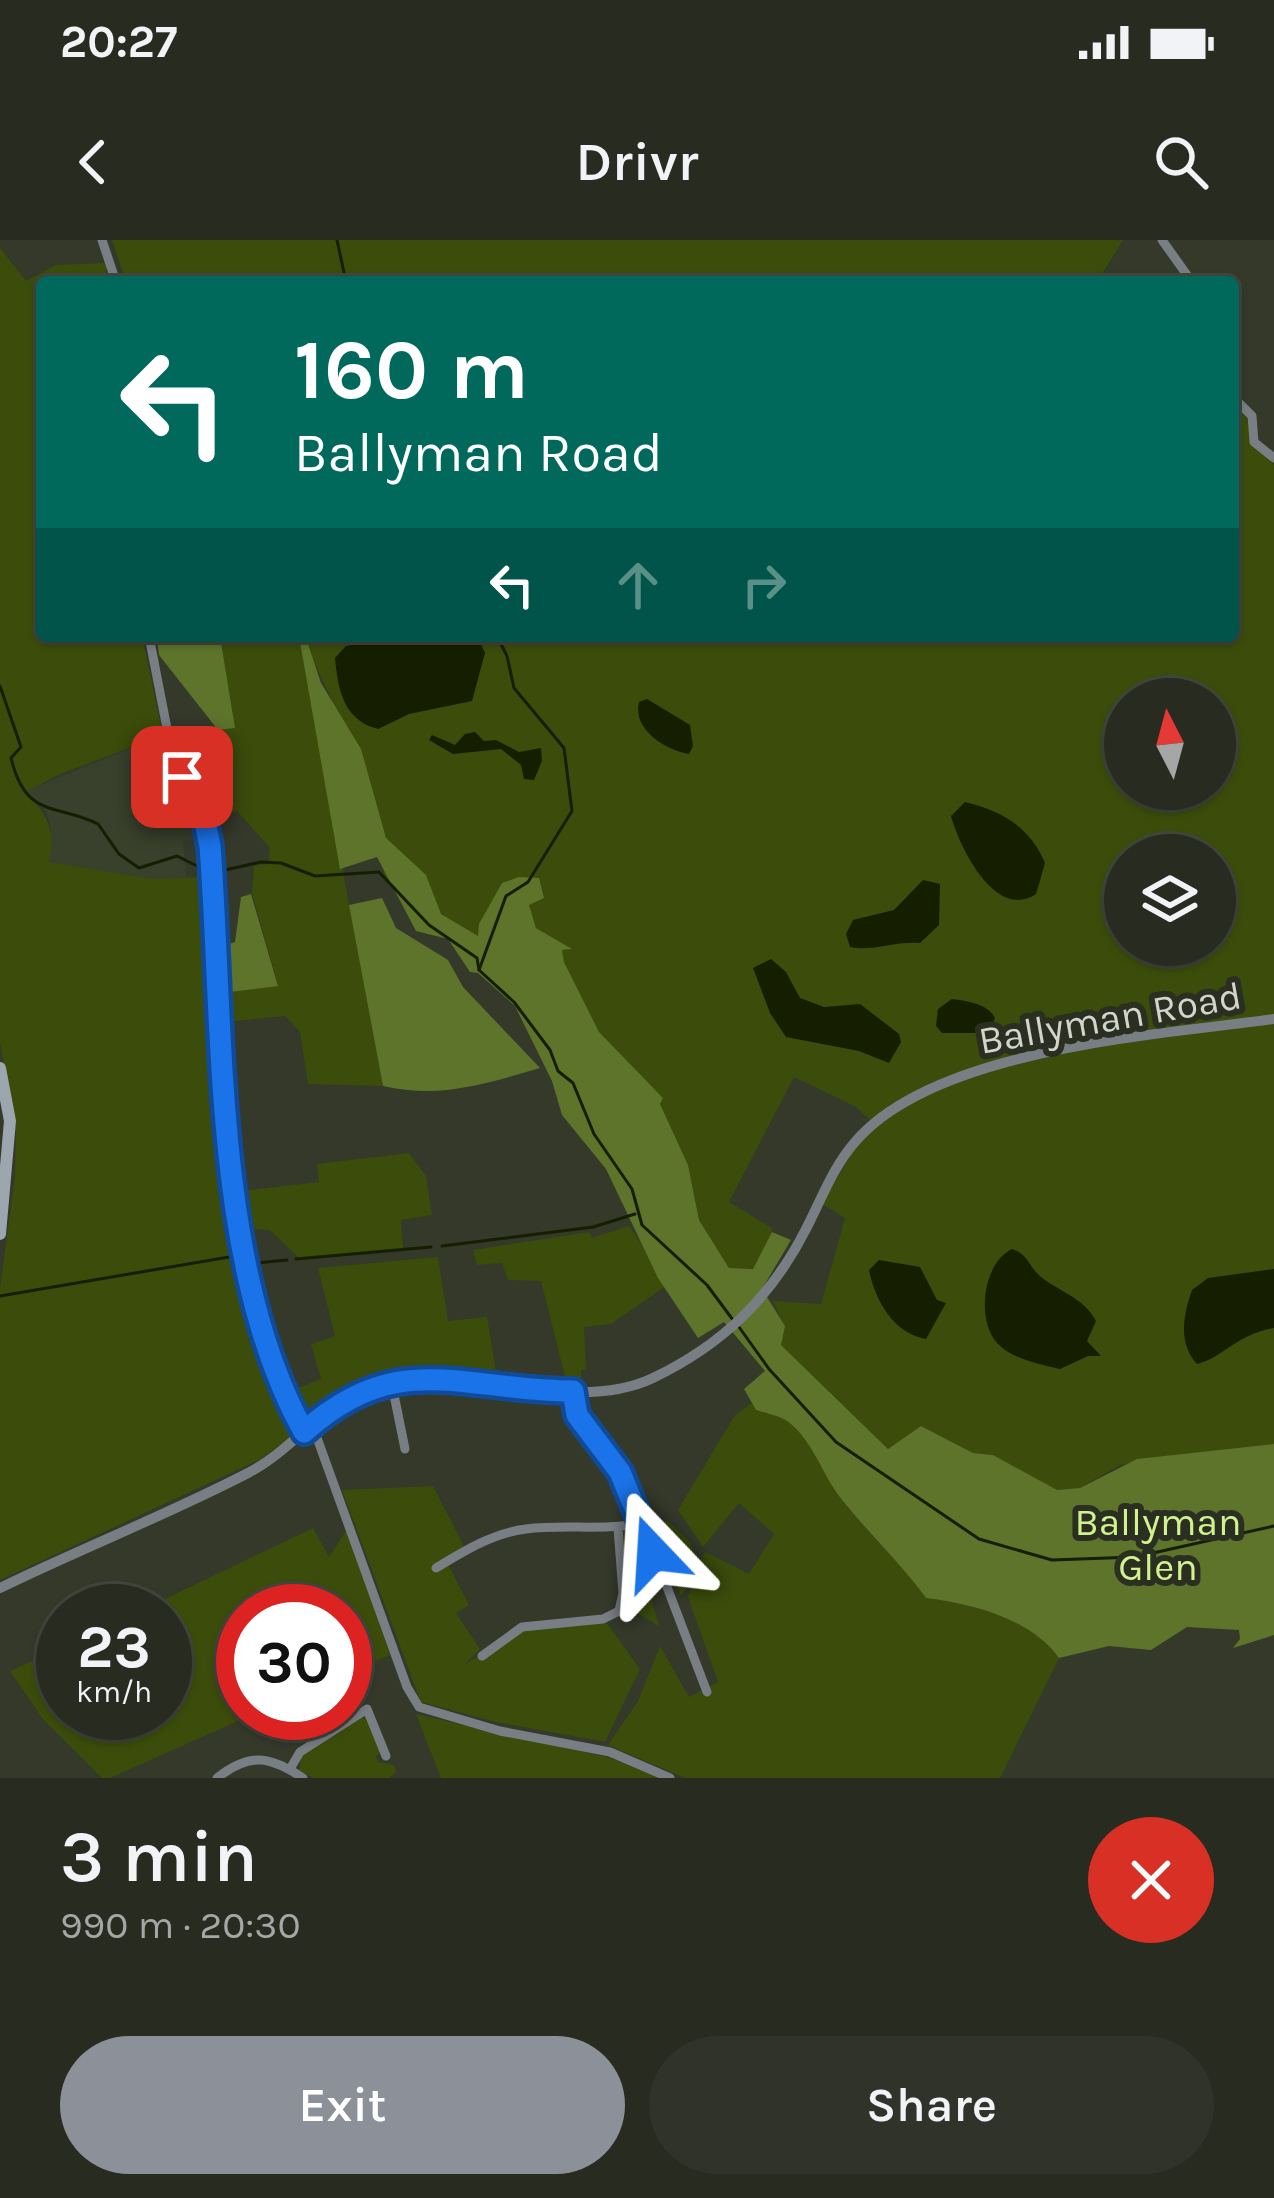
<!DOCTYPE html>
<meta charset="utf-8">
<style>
:root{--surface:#272b20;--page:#2f3329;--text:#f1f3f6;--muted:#a4a7a5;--line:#43473e;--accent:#8c9099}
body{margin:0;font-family:Karla,sans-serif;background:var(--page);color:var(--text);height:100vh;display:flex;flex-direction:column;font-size:45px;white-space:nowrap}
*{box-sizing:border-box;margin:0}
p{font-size:39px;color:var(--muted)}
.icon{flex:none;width:66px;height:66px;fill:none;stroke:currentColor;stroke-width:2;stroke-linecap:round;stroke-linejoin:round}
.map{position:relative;height:1538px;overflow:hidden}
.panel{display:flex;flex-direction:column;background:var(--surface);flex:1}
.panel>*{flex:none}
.banner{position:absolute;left:36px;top:36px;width:1203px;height:366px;border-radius:12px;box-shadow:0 3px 9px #0004,0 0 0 3px var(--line);background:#00695c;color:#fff;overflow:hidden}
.needle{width:78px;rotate:354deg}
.buttons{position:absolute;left:1104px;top:438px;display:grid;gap:24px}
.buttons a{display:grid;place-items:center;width:132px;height:132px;border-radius:50%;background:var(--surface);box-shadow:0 3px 9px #0004,0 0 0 3px var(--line);font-size:60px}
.speed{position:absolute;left:36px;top:1344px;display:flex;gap:24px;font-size:60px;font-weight:700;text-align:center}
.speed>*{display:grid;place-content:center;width:156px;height:156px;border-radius:50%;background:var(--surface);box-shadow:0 3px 9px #0004,0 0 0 3px var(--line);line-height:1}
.speed small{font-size:30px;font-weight:400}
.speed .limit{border:18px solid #d22;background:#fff;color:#111}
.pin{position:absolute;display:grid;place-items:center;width:102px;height:102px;color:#fff;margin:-51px;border-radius:24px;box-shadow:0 6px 18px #0006}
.me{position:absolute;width:132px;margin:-66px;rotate:340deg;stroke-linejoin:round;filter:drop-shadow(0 0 9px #0008)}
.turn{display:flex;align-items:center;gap:42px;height:252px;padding:0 60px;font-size:54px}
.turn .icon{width:156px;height:156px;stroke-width:2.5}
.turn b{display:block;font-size:84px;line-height:102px}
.lanes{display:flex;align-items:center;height:114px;padding:0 60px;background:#0003;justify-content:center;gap:60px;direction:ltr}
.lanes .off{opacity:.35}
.round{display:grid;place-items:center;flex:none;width:126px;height:126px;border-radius:63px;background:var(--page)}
.overview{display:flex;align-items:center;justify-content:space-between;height:204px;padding:0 60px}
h1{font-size:72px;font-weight:600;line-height:90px}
.action{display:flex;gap:24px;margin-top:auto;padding:24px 60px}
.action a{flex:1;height:138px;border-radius:72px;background:var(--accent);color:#fff;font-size:48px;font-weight:600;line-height:138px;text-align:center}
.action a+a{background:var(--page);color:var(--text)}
.status{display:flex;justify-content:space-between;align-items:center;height:84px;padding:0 60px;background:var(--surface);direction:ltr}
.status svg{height:33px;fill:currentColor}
header{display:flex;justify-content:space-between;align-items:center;height:156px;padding:0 60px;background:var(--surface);font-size:54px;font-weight:600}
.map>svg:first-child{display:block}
</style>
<div class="status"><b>20:27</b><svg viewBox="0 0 49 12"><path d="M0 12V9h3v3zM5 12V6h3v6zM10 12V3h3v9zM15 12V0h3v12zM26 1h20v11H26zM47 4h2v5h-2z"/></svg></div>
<header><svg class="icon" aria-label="back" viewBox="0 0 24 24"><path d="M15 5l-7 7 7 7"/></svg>Drivr<svg class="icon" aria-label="search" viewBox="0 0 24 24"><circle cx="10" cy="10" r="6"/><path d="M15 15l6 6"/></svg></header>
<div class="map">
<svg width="1274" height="1538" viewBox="0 0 1274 1538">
<rect width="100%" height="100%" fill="#34392a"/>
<polygon fill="#39412c" points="163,495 206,599 183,601 186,638 154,639 47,622 51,587 46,571 26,551"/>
<g fill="#3b4c0b" fill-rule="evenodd">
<polygon points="112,0 1123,0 1097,42 126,42"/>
<path d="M0,8L26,41L56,25L106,23L107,42H42V396H142L163,495L60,534L26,552C46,575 58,590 48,622L154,639L201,637L216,852L238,1011L265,1127L294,1186L291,1196L261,1219L0,1340V1048L15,936L16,884L0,803Z"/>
<path d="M1233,163L1247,178L1251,203L1274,225V1204L1120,1225L1080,1248L1056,1250L993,1215L973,1213L921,1186L888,1209L781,1105L784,1085L773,1061L821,1064L845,978L822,964L871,881L856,867L794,837L729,962L772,988L768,1008L753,1029L729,1028L699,980L688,925L660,864L663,858L599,792L564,722L562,710L569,708L536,688L529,665L539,638L484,705L407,658L385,637L344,486L302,396H1233ZM1125,459H1215V549H1125ZM1125,615H1215V705H1125Z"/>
<polygon points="220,396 299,396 383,846 308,844 300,792 285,776 225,782 222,753 278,745 252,654 254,626 268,624 270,608 237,571 218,574 198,533 199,492 235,488"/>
<polygon points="409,913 426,936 432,975 401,980 403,1009 299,1018 270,990 249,989 242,951 319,942 317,924"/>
<polygon points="629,986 660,1031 673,1041 611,1084 584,1087 586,1129 581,1130 581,1140 566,1141 541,1041 508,1040 502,1023 477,1025 473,1010 589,992 592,998"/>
<polygon points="438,1017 448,1081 487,1077 497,1138 418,1134 379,1138 306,1179 291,1151 321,1139 311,1104 335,1096 318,1028"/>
<path d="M752,1163L756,1170C768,1174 782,1176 792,1184C813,1203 822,1233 839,1256C867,1292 899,1321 926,1358C972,1364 1030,1378 1059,1418L1000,1538H685L608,1505L638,1461L660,1406L689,1457L718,1442L688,1357L695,1336L681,1356L656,1283L668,1281L690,1302L698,1327L705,1312L749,1334L774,1294L739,1263L703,1307L678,1270L735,1175Z"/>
<polygon points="433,1246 465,1308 448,1324 469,1365 456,1373 480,1409 464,1425 522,1390 606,1382 640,1429 605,1502 496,1482 421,1462 342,1250"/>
<polygon points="313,1288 329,1317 347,1289 390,1415 345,1434 345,1371 243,1371 243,1473 256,1473 110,1538 102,1538 43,1479 10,1431 63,1407 63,1473 165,1473 165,1371 140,1371"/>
<polygon points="631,1289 659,1386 632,1370 621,1293"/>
<polygon points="365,1474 381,1511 376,1516 378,1522 394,1525 396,1532 389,1538 313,1538 299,1530 302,1515"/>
<polygon points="416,1474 611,1518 659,1538 441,1538"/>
</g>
<g fill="#5e742b">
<polygon points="157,396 220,396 235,488 218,490 159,415"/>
<path d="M307,401L321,443L361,509L386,598L426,635L441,674L478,696L479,684L502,643L519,637L539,638L544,658L529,665L536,688L572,709L562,710L564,722L599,792L663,858L660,864L688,925L699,980L729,1028L753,1029L772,992L791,1000L762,1049L785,1086L781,1105L888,1209L921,1186L973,1213L993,1215L1057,1250L1080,1248L1137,1219L1274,1204V1395L1233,1408L1240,1399L1239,1390L1187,1387L1151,1410L1109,1406L1059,1418C1030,1378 972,1364 926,1358C899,1321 867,1292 839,1256C822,1233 813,1203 791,1184C782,1176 768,1174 756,1170L744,1149L765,1131L724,1082L698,1098L658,1038L606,929L562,875L552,841L515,766L478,733L470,732L448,699L416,691L377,617L340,629L300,402Z"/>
<polygon points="251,654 278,746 222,753 220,707 235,702 241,657"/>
<path d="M382,658L396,688L448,720L463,747L540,828C485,844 440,859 383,846L349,665Z"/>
</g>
<g fill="#151f00">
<path d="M401,396H477L485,413L472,461L409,474L378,489C343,480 338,449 335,418L346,406Z"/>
<path d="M647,459L690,485L693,506L689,514C665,510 632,489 639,462Z"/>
<polygon points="475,492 484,501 496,500 519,512 541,508 542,521 534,540 524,539 521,525 501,509 453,514 429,500 432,495 455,505 465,494"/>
<path d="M965,562C1002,571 1030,587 1045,623L1036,654C996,681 960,609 951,576Z"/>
<path d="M923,640L940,644L939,685L920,703C893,701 873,712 850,707L846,694L853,680L894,670Z"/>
<polygon points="771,719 786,732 800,758 824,767 860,764 899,794 901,802 889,823 859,811 786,797 770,773 753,728"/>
<path d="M952,759C967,761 988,764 995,778L988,793H942L936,786L938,769Z"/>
<path d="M1012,1009C1028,1014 1029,1027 1041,1037C1060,1052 1084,1058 1096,1081L1087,1101L1101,1116H1088L1060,1129C1039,1124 1012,1119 997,1103C976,1079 983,1023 1012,1009Z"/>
<path d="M879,1020L920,1027L937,1060L946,1063L926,1099C893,1093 875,1060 869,1030Z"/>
<path d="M1274,1029V1088C1237,1094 1223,1118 1197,1124C1178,1103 1183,1076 1192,1050L1208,1038Z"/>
</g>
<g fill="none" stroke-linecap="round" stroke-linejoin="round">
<g stroke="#151f00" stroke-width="3">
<polyline points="337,0 346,42"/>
<path d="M0,446L21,507L11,518C26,580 57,563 98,584L119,614L139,628L177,616L207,631"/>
<polyline points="216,632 261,622 281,623 315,636 379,632 429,685 477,718 479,730 514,762 550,810 558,831 573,843 594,894 632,949 642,985 707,1045 733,1080"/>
<polyline points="479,730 506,656 528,642 572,571 564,508 514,448 507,416 497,396"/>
<polyline points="442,1006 593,987 635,974"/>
<polyline points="296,1019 431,1007"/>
<polyline points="256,1023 287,1020"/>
<polyline points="0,1056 235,1016"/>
<polyline points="739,1087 769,1129 836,1202 979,1299 1052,1320 1135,1317 1274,1286"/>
</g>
<g stroke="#787e84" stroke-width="9">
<polyline points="102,0 116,42"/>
<polyline points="1162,0 1192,42"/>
<polyline points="1233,157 1252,176 1254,202 1274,218"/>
<path d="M149,396L171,509L204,577L210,606C221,783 217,1035 303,1192"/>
<polyline points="391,1140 405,1209"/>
<polyline points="573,1151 577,1175 620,1232 635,1263 707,1452"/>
<polyline points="312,1184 407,1447 419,1467 500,1491 610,1512 670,1538"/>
<path d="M436,1328C464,1311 493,1293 526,1289C565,1284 604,1291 643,1283"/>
<polyline points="482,1416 522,1387 603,1379 619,1371 623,1353 618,1288"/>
<polyline points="290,1529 300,1512 367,1469 386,1516"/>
<path d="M217,1538C250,1512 270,1516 303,1538"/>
</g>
<path stroke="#787e84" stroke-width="10" d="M0,1348C82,1308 167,1275 248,1233C293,1210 324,1162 374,1145C453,1118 569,1178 653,1138C722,1105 771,1058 806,989C821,960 833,927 855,902C934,809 1156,795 1274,779"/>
<polyline stroke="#9da5af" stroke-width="12" points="0,828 10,881 0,994"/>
</g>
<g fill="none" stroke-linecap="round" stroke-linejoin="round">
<g stroke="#114b97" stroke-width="30">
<path id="route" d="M182,537L204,577L210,606C224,788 213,1029 304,1192C398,1107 462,1151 573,1151L577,1175L620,1232L653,1313"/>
</g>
<use href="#route" stroke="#1a73e8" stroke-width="21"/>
</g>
<g text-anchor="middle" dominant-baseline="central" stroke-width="12" stroke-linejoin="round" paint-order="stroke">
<g font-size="39" fill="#d1d5cb" stroke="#2a2f21">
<text transform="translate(1110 778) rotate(-10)">Ballyman Road</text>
</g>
<g font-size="39" fill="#d1f38d" stroke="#2a2f21">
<text x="1158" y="1282">Ballyman<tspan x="1158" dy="45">Glen</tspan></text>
</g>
</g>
</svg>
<div class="buttons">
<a><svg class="needle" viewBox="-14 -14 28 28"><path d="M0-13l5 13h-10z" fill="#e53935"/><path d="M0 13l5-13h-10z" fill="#a4a7a5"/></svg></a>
<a><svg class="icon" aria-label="layers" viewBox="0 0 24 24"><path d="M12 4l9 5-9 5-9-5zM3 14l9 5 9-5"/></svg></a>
</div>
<div class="speed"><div>23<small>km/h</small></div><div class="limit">30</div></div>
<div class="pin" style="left:182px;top:537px;background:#d93025"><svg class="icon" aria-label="arrive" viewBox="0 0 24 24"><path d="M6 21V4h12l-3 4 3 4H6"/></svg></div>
<svg class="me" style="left:653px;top:1313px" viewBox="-20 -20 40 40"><path d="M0-17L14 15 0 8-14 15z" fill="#1a73e8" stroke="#fff" stroke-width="4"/></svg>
<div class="banner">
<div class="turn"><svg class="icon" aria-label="left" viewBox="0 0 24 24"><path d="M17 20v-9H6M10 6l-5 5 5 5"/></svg><div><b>160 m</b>Ballyman Road</div></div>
<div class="lanes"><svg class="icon" aria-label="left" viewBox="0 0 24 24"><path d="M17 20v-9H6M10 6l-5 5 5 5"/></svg><svg class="icon off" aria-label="ahead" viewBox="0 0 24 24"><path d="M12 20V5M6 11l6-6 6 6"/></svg><svg class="icon off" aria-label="right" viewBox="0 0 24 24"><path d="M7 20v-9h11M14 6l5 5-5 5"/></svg></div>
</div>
</div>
<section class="panel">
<div class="overview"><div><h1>3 min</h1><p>990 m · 20:30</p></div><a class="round" style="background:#d93025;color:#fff"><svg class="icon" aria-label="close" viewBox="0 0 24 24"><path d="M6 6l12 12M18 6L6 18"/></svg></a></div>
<div class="action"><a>Exit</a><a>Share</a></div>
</section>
